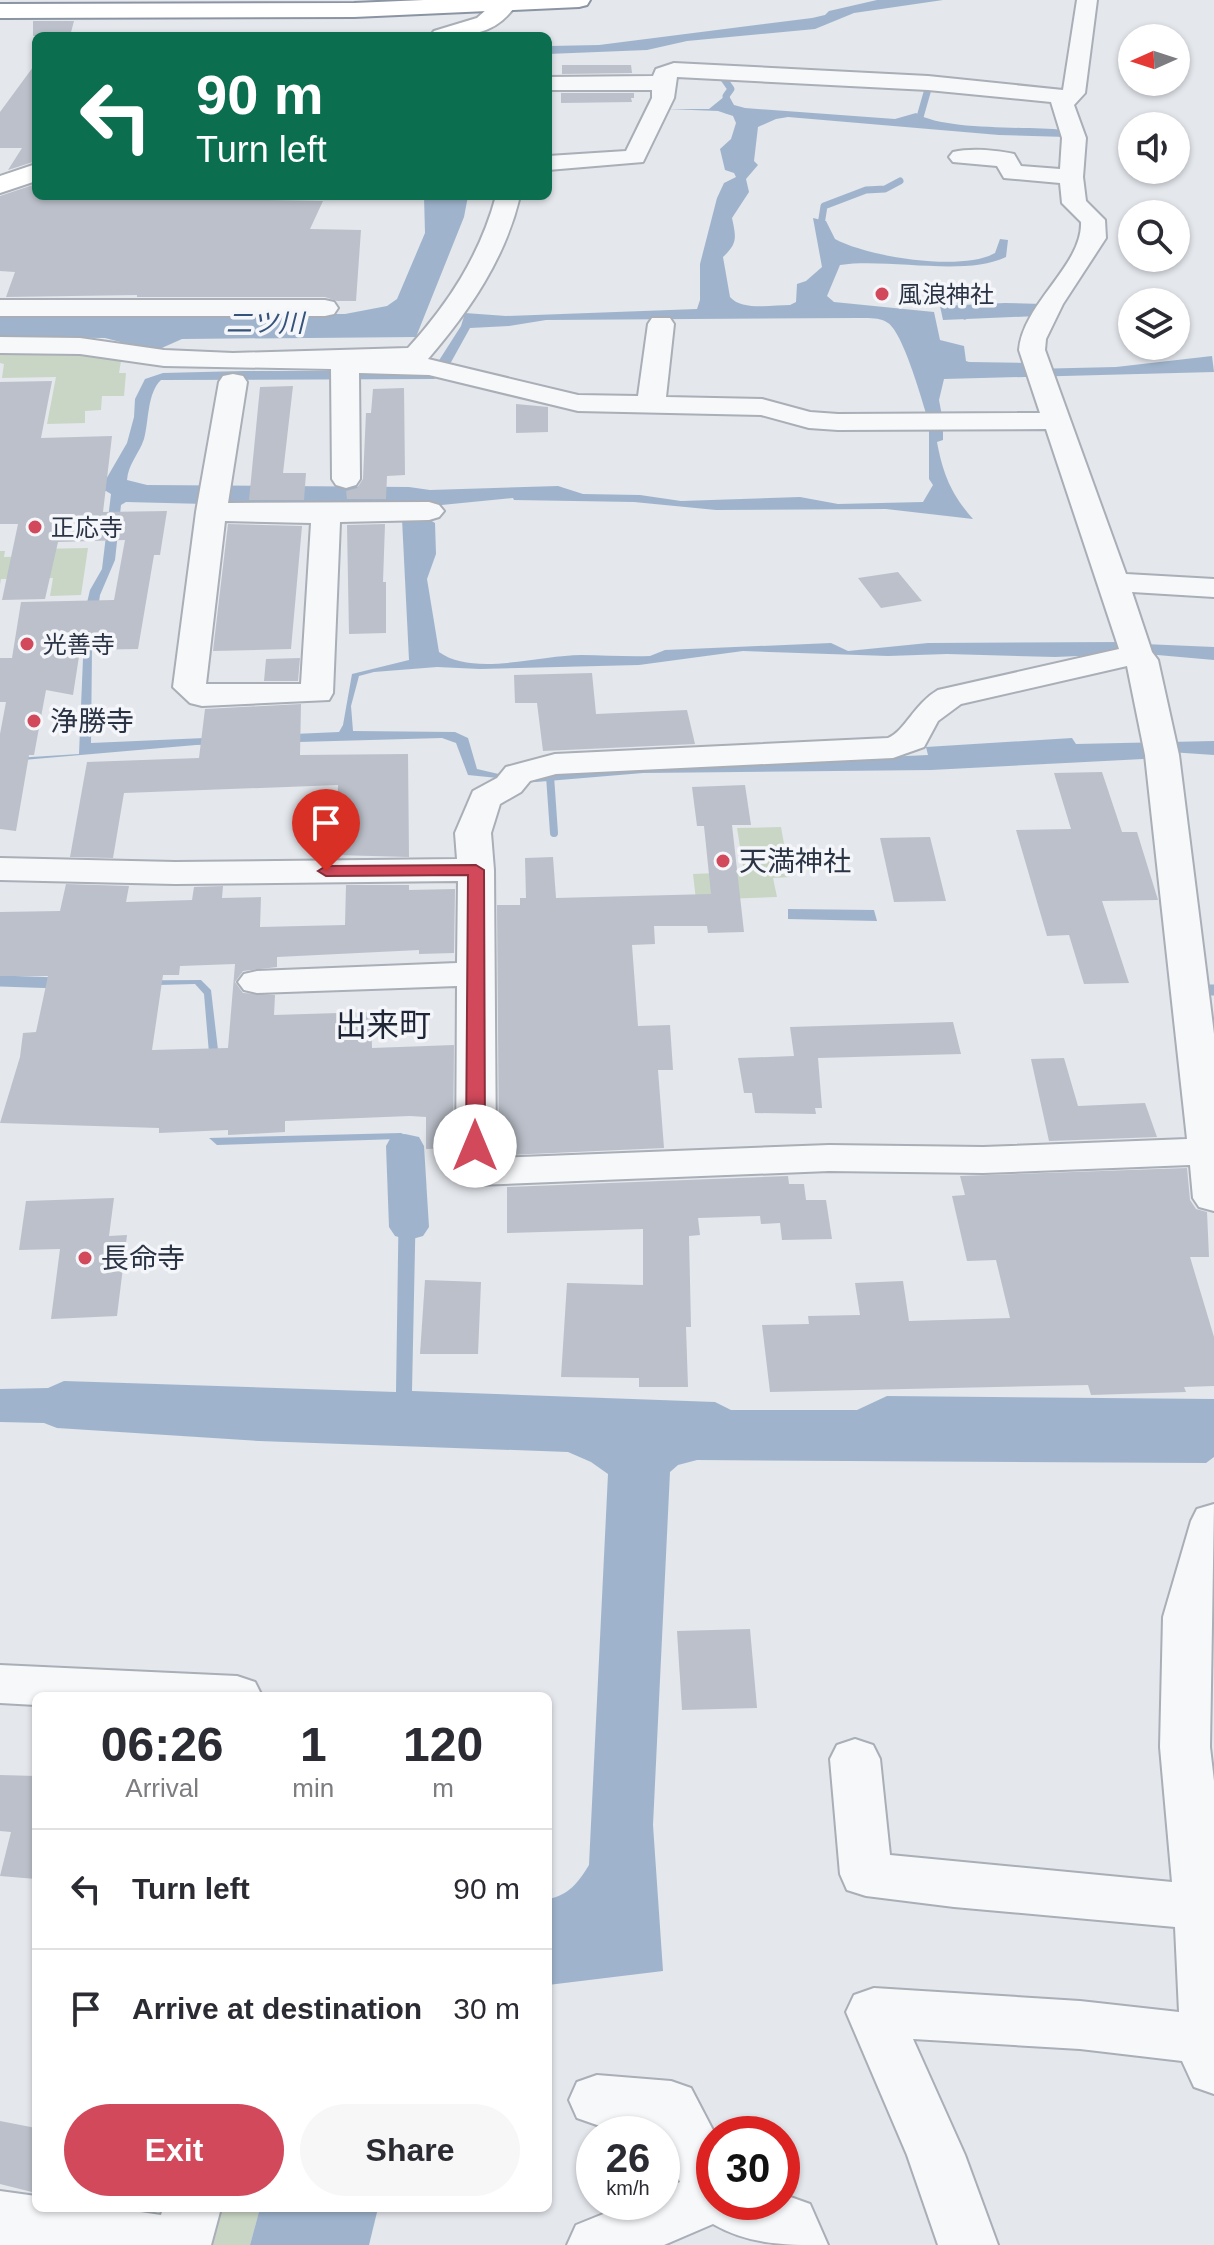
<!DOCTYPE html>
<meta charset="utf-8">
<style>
:root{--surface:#fff;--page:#f7f7f7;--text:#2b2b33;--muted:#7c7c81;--line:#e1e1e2;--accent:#d1495b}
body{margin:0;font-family:Helvetica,"Noto Sans JP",sans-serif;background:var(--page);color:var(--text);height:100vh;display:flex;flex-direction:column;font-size:30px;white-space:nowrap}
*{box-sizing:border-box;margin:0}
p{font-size:26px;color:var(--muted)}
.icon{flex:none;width:44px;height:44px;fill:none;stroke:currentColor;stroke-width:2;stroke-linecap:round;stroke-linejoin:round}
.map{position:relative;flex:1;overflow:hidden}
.sheet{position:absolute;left:32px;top:1692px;width:520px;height:520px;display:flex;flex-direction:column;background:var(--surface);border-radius:12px;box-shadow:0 2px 6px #0004}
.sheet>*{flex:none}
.guide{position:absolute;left:32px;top:32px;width:520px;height:168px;border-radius:12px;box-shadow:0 2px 6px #0004;background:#0b6e4f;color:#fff;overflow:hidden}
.needle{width:52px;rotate:267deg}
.fabs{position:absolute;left:1118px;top:24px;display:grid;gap:16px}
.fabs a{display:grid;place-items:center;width:72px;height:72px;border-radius:50%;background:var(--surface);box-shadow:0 2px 6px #0004;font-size:40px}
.speed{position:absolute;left:576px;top:2116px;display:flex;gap:16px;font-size:40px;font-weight:700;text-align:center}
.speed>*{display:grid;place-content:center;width:104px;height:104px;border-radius:50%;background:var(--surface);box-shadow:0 2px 6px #0004;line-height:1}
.speed small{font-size:20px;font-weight:400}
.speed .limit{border:12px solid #d22;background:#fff;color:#111}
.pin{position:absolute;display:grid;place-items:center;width:68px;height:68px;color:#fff;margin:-82px -34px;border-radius:50% 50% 50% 0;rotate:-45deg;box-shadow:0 0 8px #0007}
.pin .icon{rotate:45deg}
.me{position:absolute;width:88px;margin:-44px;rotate:0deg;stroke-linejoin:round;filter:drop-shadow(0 0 6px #0008)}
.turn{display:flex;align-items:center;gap:28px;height:168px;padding:0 32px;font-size:36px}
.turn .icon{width:104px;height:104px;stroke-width:2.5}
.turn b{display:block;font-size:56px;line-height:68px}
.eta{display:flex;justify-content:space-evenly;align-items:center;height:136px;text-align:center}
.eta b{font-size:48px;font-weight:700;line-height:56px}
.button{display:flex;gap:16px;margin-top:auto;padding:16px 32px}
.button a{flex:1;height:92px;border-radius:48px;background:var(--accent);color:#fff;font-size:32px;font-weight:700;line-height:92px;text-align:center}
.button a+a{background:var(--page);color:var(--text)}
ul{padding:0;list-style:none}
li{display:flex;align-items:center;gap:24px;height:120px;padding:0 32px;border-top:2px solid var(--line)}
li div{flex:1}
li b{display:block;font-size:30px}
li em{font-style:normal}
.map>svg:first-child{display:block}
</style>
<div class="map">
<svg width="1214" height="2245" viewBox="0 0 1214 2245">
<rect width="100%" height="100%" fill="#e4e7ec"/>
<g fill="#c9d6c5">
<polygon points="0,349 122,355 119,373 126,373 124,396 102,396 101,410 85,411 85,423 47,424 56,377 2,378 4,364 0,363"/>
<polygon points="88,548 81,595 50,596 53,578 1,579 0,585 0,551 5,551 4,557 37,556 38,549"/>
<polygon points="781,827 790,877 773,878 777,897 696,900 693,874 744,872 737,828"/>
<polygon points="208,2208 260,2208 250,2245 197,2245"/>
</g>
<g fill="#9fb4cc">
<polygon points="877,0 943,0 854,13 815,29 687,41 647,50 548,54 549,46 599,45 812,18 825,15 829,11"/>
<path d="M725,96H729L734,105L745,108L895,119L916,113C943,131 1027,126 1063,130L1066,137L999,135L788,117L776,119L758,127L754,161L758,165L746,179L749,192L732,218C736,237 738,243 723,257L730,297C742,311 772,305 790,305L796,302L797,284L806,281L822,267L813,218L826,221L835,239C868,257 962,272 995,253L1000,239L1008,240L1006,257C965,277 890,258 840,265L827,296L834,302L934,312L940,340L964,346L966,361L969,362L1029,363L1030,369L1116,367L1212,356L1214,372L944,379L939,400L942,416H927C921,397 903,333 888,323C880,317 867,318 857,318L546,320L509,326L470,328L450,364L438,362L461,326L465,313L506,316L697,309L700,300V264L717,198L724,183L736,177L734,173L725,170L720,149L731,139L736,123L733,116L718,111L667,109H709Z"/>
<polygon points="424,196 468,196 464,217 416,337 182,339 155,351 105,338 0,337 0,313 345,314 387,306 397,299 425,233"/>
<polygon points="1005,303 1043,304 1037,316 943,320 940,306"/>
<path d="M243,371H377L441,376L434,379L161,380C147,393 149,421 144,439C139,454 128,464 127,480L147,485L409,487L430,490L558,486L583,494L640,495L681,501L800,497L838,504L923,502L933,485L929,479V424H943V440L937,442C943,474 951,494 973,519L886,509L716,510L634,502L514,500L513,498L401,509L126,502L121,505L115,560L100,595L92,649L91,743L339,732L343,725L352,674L409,660L402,519L425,517L435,523L436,554L427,579L439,652C473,677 541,655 581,655C604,655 627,657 650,656L665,650L831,643L848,651L928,643L1123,642L1126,654L1055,657L947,654L888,656L743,651L639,665L480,669L437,667L374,672L359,676L351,706L353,731L455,732L468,738L477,769L503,775L928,755L926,747L1072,738L1076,744L1214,741V755L1170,752L1143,759L931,770L643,773L536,782L468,775L456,743L442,738L196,745L0,762V759L79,754L85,611L90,590L102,569L111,494L106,491L0,493L105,481L127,443L134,417L135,399L145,379L163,373Z"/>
<polygon points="1144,644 1214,647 1214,660 1146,654"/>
<polygon points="788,909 874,910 877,921 788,919"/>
<polygon points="201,980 211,990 218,1050 209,1053 204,994 195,984 87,987 47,981"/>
<polygon points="401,1133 410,1137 413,1149 402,1149 398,1139 217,1145 209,1138"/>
<path d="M413,1174L416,1200L412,1391L715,1402L731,1410H857L887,1396L1214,1399V1457L1206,1463L697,1460L678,1465L670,1472L653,1825L663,1971L548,1985V1899C569,1895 578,1883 589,1865L608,1474L591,1462L568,1452L259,1441L57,1428L44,1423L0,1422V1389L48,1388L64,1381L396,1392L399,1189L397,1176Z"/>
<polygon points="260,2208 378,2208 369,2245 250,2245"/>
</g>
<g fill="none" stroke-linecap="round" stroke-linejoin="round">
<g stroke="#9fb4cc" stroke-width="7">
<polyline points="724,79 731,89 726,96 727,110"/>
<polyline points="918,124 928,89"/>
<polyline points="820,231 824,206 866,190 885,189 900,181"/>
<polyline points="961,291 961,309 965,316"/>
</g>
<polyline stroke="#9fb4cc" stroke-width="8" points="550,776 554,833"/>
<g stroke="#9fb4cc" stroke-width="11">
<polyline points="0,981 59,983"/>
<polyline points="1210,990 1214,990"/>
</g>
<polygon fill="#9fb4cc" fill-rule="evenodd" points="405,1134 419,1137 424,1146 429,1227 423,1236 409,1240 395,1236 389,1227 386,1146 391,1137"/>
</g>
<g fill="#bbc0ca" fill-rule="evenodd">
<polygon points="33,21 74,21 70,36 33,36"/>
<polygon points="36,63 36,161 8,170 22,148 0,148 0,112"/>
<polygon points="562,65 631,65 632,73 562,74"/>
<polygon points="561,93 634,93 634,98 631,98 632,102 561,103"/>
<polygon points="36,184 36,196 323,201 310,229 361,230 356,301 337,301 325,297 137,297 137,295 6,297 15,272 0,271 0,196"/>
<polygon points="52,381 41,438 112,436 103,512 167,511 160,555 154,555 138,649 80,650 73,695 46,690 34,755 29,755 16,831 0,829 0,734 6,702 0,702 0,658 12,658 21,602 114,600 125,540 58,542 45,599 2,600 18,524 0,524 0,382"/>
<polygon points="293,386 283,473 306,473 304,500 249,500 260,387"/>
<polygon points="404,388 405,475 387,476 386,499 347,499 346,491 357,488 363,479 366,413 371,413 373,389"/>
<polygon points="516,404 548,407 548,432 516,433"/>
<polygon points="228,524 302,526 291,649 213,651"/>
<polygon points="385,524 383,582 386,582 386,633 349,634 347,525"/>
<polygon points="898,572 922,601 881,608 858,578"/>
<polygon points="300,658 298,681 264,681 266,659"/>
<polygon points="592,673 596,714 687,710 695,744 543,751 537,703 515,703 514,675"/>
<polygon points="301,704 300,755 408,754 409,857 336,855 338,785 124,793 113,858 70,857 87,762 199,758 205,709"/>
<polygon points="1102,772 1122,832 1137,832 1158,900 1102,901 1129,983 1084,984 1069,935 1047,936 1016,830 1071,829 1054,773"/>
<polygon points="745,785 751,825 732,825 744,932 708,933 707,926 654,926 655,944 632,945 638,1026 670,1025 673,1070 658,1070 664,1148 507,1155 507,1147 499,1147 497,905 520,905 520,898 526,898 525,858 553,857 556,898 711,894 704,826 697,826 692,787"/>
<polygon points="930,837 946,901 894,902 880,838"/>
<path d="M66,884L129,886L126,902L192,900L194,887L223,886L222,898L261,897L260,927L345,925L346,885H409V890L455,889L454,953L419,954V950L277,957V967L243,971L235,982L243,993L275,995L274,1015L371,1012L372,1048L454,1045L453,1148L426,1149V1117L410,1116L285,1121V1132L228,1135V1130L159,1133V1128L0,1123L20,1057L23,1033L36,1032L48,976H0V912L60,911ZM235,964L228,1048L152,1050L163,975H179L180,966Z"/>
<polygon points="953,1022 961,1054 818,1058 822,1108 815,1108 816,1114 755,1113 752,1093 744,1093 738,1058 794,1056 790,1027"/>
<polygon points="1064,1058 1078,1106 1145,1103 1157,1137 1049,1141 1031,1059"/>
<polygon points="1187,1168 1190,1200 1196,1209 1207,1212 1209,1257 1190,1257 1214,1337 1214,1386 1184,1387 1186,1392 1091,1395 1088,1385 770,1392 762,1325 809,1324 808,1316 860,1315 855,1283 903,1281 909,1321 1010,1318 996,1260 967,1261 952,1196 965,1195 960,1176"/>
<polygon points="788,1176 789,1184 804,1184 806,1200 826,1200 832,1239 782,1240 780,1223 761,1224 760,1216 698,1218 700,1235 689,1236 691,1327 686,1327 688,1387 639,1387 639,1378 561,1377 567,1283 643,1285 643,1229 507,1233 507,1187"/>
<polygon points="114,1198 109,1236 127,1235 117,1316 51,1319 60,1249 19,1250 26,1201"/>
<polygon points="425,1280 481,1282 478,1354 420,1354"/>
<polygon points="750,1629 757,1708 682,1710 677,1631"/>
<polygon points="0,1775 36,1776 36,1879 0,1876 11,1832 0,1831"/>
<polygon points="0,2121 36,2128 36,2193 0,2184"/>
</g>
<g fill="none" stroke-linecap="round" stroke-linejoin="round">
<g stroke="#a9aeb7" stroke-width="4">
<g id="minor">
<path d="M1077,0H1097L1085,93L1074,105L1086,138L1083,177L1086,201L1105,220L1106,238L1063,304L1046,339L1045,350L1126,574L1214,579V597L1132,592L1152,652L1158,660L1179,755L1214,1034V1211L1199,1207L1193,1198L1190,1165L983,1173L829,1171L476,1185L462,1181L456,1172L457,986L257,993L244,990L238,982L244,974L257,971L457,963L458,881L175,884L0,880V858L175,862L457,859L455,833L473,791L497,778L506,767L555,754L888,738C905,731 914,704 938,690L1119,649L1046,429L838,430L809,428L761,415L578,411L429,375L359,373L360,479L356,485L346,488L336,485L332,479L331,369L164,366L80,354L0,353V337L80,338L164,350L233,353L408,348C449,303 480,255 496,196H520C505,259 470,310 428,359L578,395L638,396L648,324L652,318H670L674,324L666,397L762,399L810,412L838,414L1040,413L1019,350C1023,303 1083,265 1081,222L1062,203L1060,183L1004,178L997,166L953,162L949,157L953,152C971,148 996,150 1014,154L1021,166L1060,169L1062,138L1051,102L928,90L677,77L674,98L643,162L548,170V156L626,151L652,98V90H550L548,77L653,76L656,69L674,63L928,76L1063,90ZM1127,666L1145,755L1187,1139L983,1147L829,1145L496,1158L494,870L491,833L500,804L521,792L530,781L556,774L893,758L924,747L938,721L961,704Z"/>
<polygon points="0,300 325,300 334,302 338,308 334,314 325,316 0,316"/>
<path d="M233,374L243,376L247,382L228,503L429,502L439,505L444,511L439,517L429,520L340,522L333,693L329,700L202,706L190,703L173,687L196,512L219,382L223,376ZM225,521L311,523L301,684H206Z"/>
<polygon points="1214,1504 1210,1747 1214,1781 1214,2094 1194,2087 1182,2061 1080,2049 913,2039 965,2155 998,2245 938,2245 907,2155 846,2012 854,1995 874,1988 1080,2001 1179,2012 1175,1927 954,1907 866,1896 847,1890 840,1874 830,1759 837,1745 855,1739 873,1745 880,1759 890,1855 1172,1882 1160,1747 1163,1617 1191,1521 1197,1509"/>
<polygon points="0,1665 237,1676 255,1682 262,1696 36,1696 36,1705 0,1703"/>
<path d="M597,2075L671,2081L691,2088L715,2134L714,2202H782V2194L810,2204L828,2245C785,2245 750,2245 713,2224L664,2245H567L576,2225L633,2202H662V2190L680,2182L662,2146V2134H656L654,2130L597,2125L577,2118L569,2100L577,2082Z"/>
<polygon points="0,2191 36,2196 36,2208 113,2208 161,2215 163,2208 221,2208 211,2245 0,2245"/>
</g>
</g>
<g stroke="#a9aeb7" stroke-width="4">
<g id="secondary">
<path d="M497,0H513L516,5C494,37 466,36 430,36L434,31L477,18Z"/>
<polygon points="36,164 36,181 0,193 0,176"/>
</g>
</g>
<g stroke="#8b94a3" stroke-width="4">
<polygon id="trunk" points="424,0 590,0 587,5 579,7 354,17 0,18 0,4 354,3"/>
</g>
<use href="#minor" fill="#f7f8fa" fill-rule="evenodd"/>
<use href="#secondary" fill="#fff" fill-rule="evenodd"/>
<use href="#trunk" fill="#fff" fill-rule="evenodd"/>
</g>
<polygon fill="#d1495b" stroke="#882f3b" stroke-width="2" points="476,865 484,870 485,1146 475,1152 466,1146 468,875 326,876 318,871 326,866"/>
<g fill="#d1495b" stroke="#f4f6f9" stroke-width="3">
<circle cx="882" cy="294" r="8"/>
<circle cx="35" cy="527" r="8"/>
<circle cx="27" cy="644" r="8"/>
<circle cx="34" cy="721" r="8"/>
<circle cx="723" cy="861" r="8"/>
<circle cx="85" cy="1258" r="8"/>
</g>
<g text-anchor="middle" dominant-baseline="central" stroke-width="7" stroke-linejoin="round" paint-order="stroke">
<g font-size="24" fill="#2b3445" stroke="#f4f6f9" text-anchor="start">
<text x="898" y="294">風浪神社</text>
<text x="51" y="527">正応寺</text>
<text x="43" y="644">光善寺</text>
</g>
<g font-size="26" font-style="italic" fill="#34527a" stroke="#f4f6f9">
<text x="265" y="323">二ツ川</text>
</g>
<g font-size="28" fill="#2b3445" stroke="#f4f6f9" text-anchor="start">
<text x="50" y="721">浄勝寺</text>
<text x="739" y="861">天満神社</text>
<text x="101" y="1258">長命寺</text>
</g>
<g font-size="32" fill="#1d2536" stroke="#f4f6f9">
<text x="383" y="1025">出来町</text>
</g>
</g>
</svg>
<div class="fabs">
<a><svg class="needle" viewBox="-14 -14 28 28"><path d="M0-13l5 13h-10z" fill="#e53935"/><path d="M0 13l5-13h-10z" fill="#7c7c81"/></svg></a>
<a><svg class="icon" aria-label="sound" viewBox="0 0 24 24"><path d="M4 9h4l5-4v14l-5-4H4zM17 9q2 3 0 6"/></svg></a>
<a><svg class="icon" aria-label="search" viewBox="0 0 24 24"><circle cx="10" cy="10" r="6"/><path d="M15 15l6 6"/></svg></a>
<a><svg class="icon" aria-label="layers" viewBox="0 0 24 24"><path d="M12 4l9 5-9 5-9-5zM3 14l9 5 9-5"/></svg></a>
</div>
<div class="speed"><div>26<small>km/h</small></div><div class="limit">30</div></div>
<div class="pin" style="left:326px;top:871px;background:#d93025"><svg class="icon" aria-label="arrive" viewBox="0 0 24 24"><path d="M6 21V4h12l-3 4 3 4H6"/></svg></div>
<svg class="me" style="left:475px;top:1146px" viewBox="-20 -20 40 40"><circle r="19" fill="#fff"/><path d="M0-13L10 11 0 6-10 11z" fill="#d1495b"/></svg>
<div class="guide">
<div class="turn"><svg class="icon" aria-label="left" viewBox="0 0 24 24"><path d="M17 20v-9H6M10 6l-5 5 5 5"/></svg><div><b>90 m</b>Turn left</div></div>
</div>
<section class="sheet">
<div class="eta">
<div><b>06:26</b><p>Arrival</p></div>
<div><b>1</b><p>min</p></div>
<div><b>120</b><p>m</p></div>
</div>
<ul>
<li><svg class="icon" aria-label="left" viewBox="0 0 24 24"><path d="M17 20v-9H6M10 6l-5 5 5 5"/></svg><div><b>Turn left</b></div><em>90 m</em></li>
<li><svg class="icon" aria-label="arrive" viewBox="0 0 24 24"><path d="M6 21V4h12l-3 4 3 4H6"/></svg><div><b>Arrive at destination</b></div><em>30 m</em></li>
</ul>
<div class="button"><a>Exit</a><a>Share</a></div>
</section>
</div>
